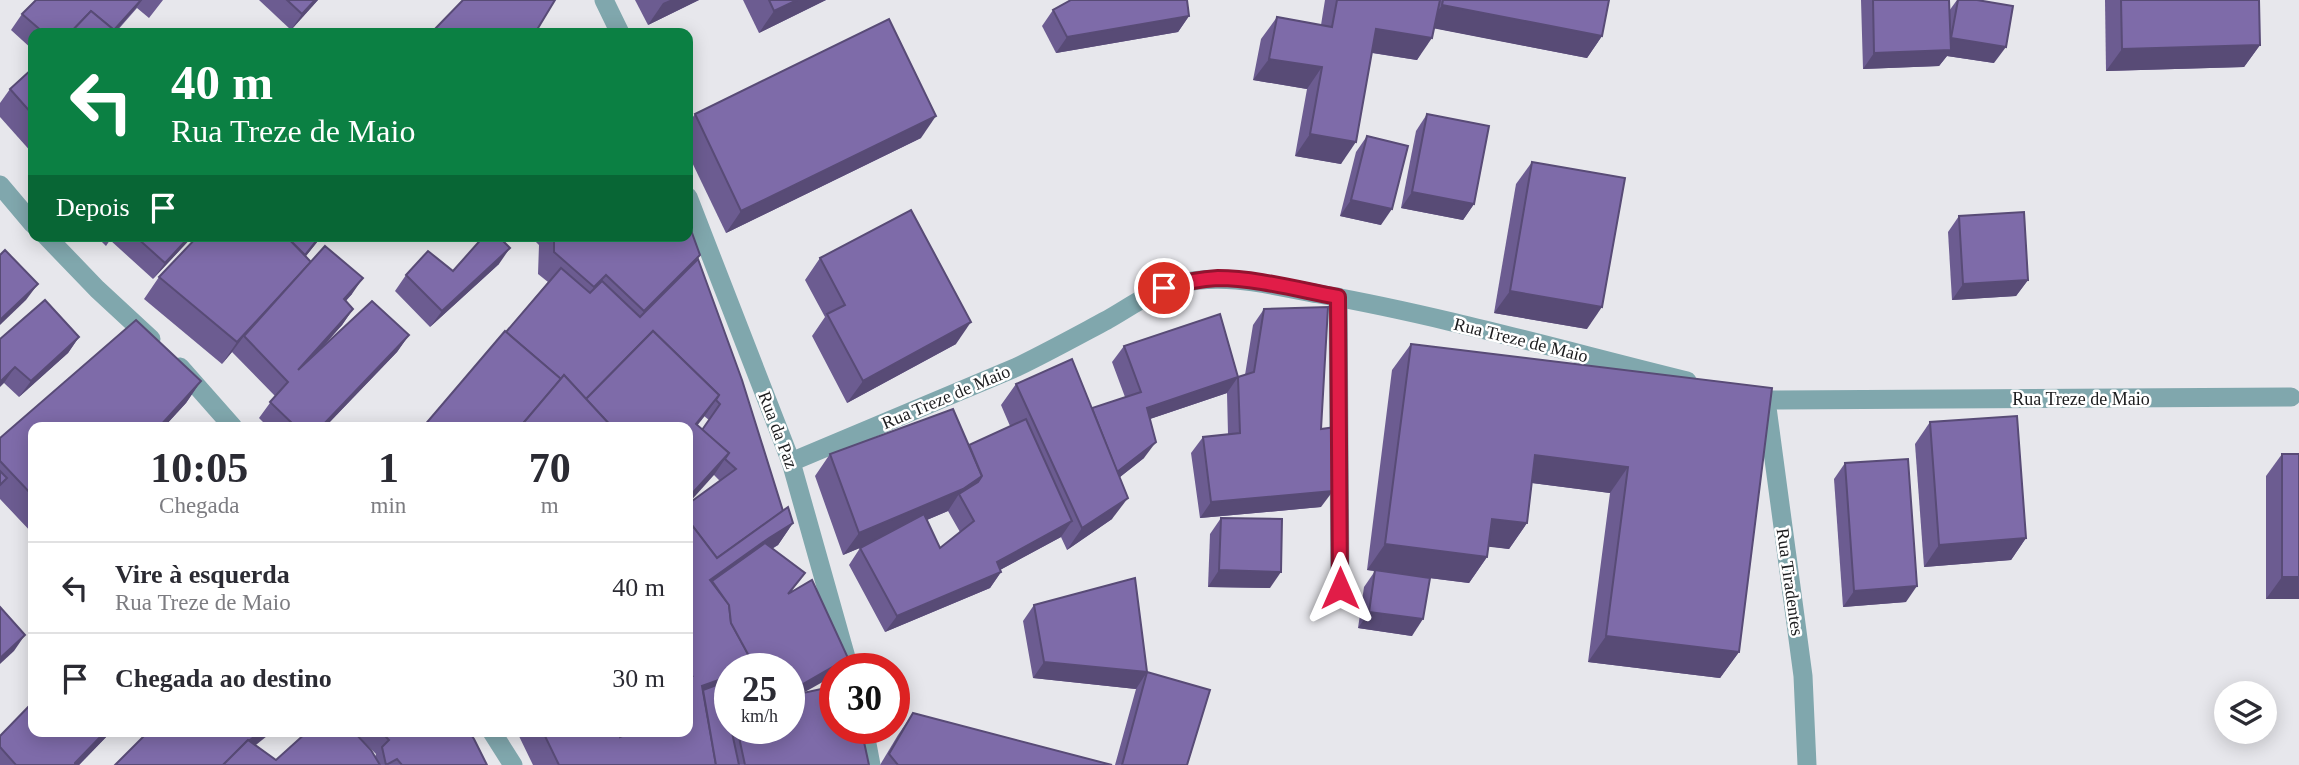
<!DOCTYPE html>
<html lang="pt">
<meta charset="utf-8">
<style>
:root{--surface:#fff;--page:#f2f2f3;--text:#2b2b33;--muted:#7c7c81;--line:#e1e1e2}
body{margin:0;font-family:"Times New Roman",serif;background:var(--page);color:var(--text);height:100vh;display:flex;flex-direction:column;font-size:26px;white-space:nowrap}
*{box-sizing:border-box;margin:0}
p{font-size:23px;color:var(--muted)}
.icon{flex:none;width:38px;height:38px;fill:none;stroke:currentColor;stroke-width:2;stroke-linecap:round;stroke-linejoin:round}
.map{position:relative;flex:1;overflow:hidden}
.side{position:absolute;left:28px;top:422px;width:665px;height:315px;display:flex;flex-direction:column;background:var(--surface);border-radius:14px;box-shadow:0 4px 18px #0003}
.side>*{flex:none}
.top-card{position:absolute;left:28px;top:28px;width:665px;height:214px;border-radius:14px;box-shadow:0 4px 18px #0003;background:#0b8043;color:#fff;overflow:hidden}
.controls{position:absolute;left:2214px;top:681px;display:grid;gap:14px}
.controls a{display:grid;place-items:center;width:63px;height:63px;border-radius:50%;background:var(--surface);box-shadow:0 4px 18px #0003;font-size:35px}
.speed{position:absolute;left:714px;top:653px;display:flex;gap:14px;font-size:35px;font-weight:700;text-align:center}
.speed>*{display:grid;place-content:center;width:91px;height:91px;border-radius:50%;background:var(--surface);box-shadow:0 4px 18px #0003;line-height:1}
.speed small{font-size:18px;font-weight:400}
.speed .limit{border:10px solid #d22;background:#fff;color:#111}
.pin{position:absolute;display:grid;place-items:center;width:60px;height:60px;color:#fff;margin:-30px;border:4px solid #fff;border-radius:50%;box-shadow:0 2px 7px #0007}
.me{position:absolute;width:77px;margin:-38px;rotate:0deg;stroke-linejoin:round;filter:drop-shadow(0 0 5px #0008)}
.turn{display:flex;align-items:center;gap:24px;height:147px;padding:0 28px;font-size:32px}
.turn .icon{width:91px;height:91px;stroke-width:2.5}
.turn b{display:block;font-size:49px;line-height:60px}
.then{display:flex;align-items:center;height:66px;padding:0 28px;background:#0003;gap:14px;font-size:26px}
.eta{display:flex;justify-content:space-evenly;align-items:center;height:119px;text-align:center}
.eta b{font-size:42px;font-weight:600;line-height:49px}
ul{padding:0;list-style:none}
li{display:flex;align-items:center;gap:21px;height:91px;padding:0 28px;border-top:2px solid var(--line)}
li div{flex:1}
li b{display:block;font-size:26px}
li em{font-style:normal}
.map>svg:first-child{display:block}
</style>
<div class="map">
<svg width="2299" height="765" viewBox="0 0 2299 765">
<rect width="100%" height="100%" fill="#e7e7ec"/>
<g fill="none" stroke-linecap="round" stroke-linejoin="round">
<g stroke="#80a7ad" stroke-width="19">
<polyline points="604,0 620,33"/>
<polyline points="0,185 33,224"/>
<polyline points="688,197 791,462 849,668"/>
<polyline points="46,236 97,289 151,339"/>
<polyline points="1338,297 1340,588"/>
<polyline points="180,367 233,427"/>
<polyline points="1747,396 1766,400 2291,397"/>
<polyline points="1766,400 1803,676 1807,765"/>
<path d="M791,462L1017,367C1048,352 1077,336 1107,320C1130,307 1151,291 1178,284C1225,272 1273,286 1319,294C1443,316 1565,351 1687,381"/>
<polyline points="864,728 871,765"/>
<polyline points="492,732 513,765"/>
</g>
</g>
<g fill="#6c5c91" fill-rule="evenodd">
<polygon points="36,0 163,0 149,18 137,8 116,32 117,33 33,33 33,50 11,30 22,14"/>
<polygon points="259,0 318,0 291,30"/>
<polygon points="635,0 699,0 648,25"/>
<polygon points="743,0 826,0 759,33"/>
<polygon points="1070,0 1187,0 1189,16 1178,32 1056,53 1042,26 1053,10"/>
<polygon points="1325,0 1609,0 1602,36 1587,58 1434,28 1417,60 1372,53 1341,164 1295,156 1307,89 1253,80 1261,39 1277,17 1321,25"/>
<polygon points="1861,0 1949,0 1949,11 1957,0 1977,0 1994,63 1947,56 1939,66 1863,69"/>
<polygon points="2105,0 2259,0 2260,45 2244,67 2106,71"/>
<polygon points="33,68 33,154 0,117 0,103 10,89"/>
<polygon points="695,114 921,138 726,233 688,154 688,124"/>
<polygon points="1427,114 1474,204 1463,220 1401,208 1416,131"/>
<polygon points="1367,136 1381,225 1340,216 1356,152"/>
<polygon points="1532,162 1587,329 1494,313 1516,184"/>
<polygon points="1959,216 2028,280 2016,296 1952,300 1948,232"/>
<polygon points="96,236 193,236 153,279 110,240 106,246"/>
<polygon points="322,236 306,256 311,262 352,294 346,301 353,309 342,325 317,353 409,335 397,352 325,427 268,427 259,418 275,396 232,352 222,364 144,299 159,277"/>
<polygon points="471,236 501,236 500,238 499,264 430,327 395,291 406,275 453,271 478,243"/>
<path d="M530,236H688L783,511L793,523L778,545L772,549L792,592L803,693L869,765H533L517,732H688V504L720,481L714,475L506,332L548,282L538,274L539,245ZM704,416L709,420L702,430L697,425ZM730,668L789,728H730Z"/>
<polygon points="820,258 956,344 847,403 812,336 825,317 805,280"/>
<path d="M1264,309L1321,429V507L1200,518L1191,453L1203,437L1228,434L1227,393L1150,419L1144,458L1120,477L1112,519L1067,550L1061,537L1000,570L1001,572L990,588L885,632L849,565L860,548L862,547L843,555L815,476L830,454L969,445L1010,426L1001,405L1016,384L1092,408L1125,397L1112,362L1124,346L1238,377L1245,375L1253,325ZM948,511L960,532L940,548L927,520Z"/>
<polygon points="136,320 201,381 186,403 164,427 33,427 33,534 0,499 0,438"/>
<polygon points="79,337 68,353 19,397 4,383 0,339"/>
<polygon points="1411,344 1772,388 1739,652 1720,678 1588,662 1610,493 1532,483 1527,523 1509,549 1488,546 1487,557 1469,583 1421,577 1412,636 1358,628 1364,587 1375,571 1367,570 1392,370"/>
<polygon points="1930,422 2026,538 2011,560 1924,567 1915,444"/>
<polygon points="2282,454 2299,454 2299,599 2266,599 2266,476"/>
<polygon points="1845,463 1906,602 1843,607 1834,479"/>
<polygon points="1221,518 1270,588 1208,587 1210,534"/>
<polygon points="1034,605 1147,672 1187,765 1115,765 1136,689 1033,678 1023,621"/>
<polygon points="913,713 1112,765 880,765 898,735"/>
<polygon points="33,732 111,732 79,765 0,765 0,736"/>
<polygon points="354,732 469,732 487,765 115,765 256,745 276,760 375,757 376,754"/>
</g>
<g fill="#584b76">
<polygon points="141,0 142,0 136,8 114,33 111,33"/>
<polygon points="315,0 318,0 291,30 302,14"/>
<polygon points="670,0 699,0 648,25 663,3"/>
<polygon points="797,0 826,0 759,33 774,11"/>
<polygon points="1442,5 1602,36 1587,58 1427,27"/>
<polygon points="1189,16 1178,32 1056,53 1067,37"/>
<polygon points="1376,29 1432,38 1417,60 1361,51"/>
<polygon points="1951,38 2006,47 1994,63 1947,56 1939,66 1863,69 1874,53 1943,50"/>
<polygon points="2260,45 2244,67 2106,71 2122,49"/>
<polygon points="1269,59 1322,67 1307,89 1253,80"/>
<polygon points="936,116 921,138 726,233 741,211"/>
<polygon points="1310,134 1356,142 1341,164 1295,156"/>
<polygon points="1412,192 1474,204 1463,220 1401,208"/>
<polygon points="1351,200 1392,209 1381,225 1340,216"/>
<polygon points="190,236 193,236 153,279 165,263"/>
<polygon points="320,236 322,236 288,278 300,261"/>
<polygon points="510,248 499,264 430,327 442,311"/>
<polygon points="311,262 244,336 232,352 222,364 237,342"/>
<polygon points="363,278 352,294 332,315 344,299"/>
<polygon points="2028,280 2016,296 1952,300 1963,284"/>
<polygon points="38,284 26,300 0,325 0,320"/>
<polygon points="1510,291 1602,307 1587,329 1494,313"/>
<polygon points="353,309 342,325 287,387 298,370"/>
<polygon points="971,322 956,344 847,403 863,381"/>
<polygon points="409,335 397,352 325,427 321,427"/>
<polygon points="79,337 68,353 19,397 31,381"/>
<polygon points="15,367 4,383 0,387 0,382"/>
<polygon points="1238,377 1227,393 1135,424 1147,408"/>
<polygon points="201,381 186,403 164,427 159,427"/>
<polygon points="719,395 704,417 688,437 696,424"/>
<polygon points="1156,442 1144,458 1101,492 1112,476"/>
<polygon points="729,453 714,475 688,504 688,498"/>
<polygon points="1535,455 1628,467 1610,493 1517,481"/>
<polygon points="982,476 962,501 959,494 948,511 843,555 859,533"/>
<polygon points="1333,491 1321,507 1200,518 1211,502"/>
<polygon points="1128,498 1112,519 1067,550 1082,528"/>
<polygon points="1492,519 1527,523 1509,549 1473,545"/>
<polygon points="1072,521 1061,537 985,578 997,562"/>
<polygon points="793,523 778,545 706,585 710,580 769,538"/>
<polygon points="2026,538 2011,560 1924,567 1939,545"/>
<polygon points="1385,544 1487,557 1469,583 1367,570"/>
<polygon points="1219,570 1281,572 1270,588 1208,587"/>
<polygon points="1001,572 990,588 885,632 897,616"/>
<polygon points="2282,577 2299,577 2299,599 2266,599"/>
<polygon points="1917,586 1906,602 1843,607 1854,591"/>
<polygon points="1369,612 1423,619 1412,636 1358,628"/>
<polygon points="25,635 14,651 0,664 0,658"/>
<polygon points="1606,636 1739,652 1720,678 1588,662"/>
<polygon points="848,658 840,668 835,668 835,675 789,701 789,692"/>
<polygon points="1044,662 1147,672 1136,689 1033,678"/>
<polygon points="730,676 730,692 700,703 702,686"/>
<polygon points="105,732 111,732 79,765 74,765"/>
<polygon points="260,732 272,732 231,765 246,744"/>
</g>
<g fill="#7e6ba9" stroke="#584b76" stroke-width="2">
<polygon points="36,0 141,0 114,30 91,11 70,33 44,33 22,14"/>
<polygon points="287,0 315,0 302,14"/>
<polygon points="463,0 555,0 535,33 431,33"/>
<polygon points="769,0 797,0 774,11"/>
<polygon points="1071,0 1187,0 1189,16 1067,37 1053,10"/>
<polygon points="1337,0 1440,0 1432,38 1376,29 1356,142 1310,134 1322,67 1269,59 1277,17 1332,27"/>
<polygon points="1443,0 1609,0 1602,36 1442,5"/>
<polygon points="1873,0 1949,0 1951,50 1874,53"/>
<polygon points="1958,0 1977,0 2013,6 2006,47 1951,38"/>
<polygon points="2121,0 2259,0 2260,45 2122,49"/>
<polygon points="91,11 114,30 117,33 70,33"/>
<polygon points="889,19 936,116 741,211 695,114"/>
<polygon points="33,68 33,115 10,89"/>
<polygon points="1427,114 1489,126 1474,204 1412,192"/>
<polygon points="1367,136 1408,146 1392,209 1351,200"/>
<polygon points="1532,162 1625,178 1602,307 1510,291"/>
<polygon points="911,210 971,322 863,381 827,314 845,305 820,258"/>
<polygon points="2024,212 2028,280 1963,284 1959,216"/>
<polygon points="688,222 700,255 644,311 606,275 594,287 554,252 554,236 688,236"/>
<polygon points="135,236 190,236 165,263"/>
<polygon points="198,236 286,236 311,262 237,342 159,277"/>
<polygon points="286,236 320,236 305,255"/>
<polygon points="484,236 498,236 510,248 442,311 406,275 428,251 453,271"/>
<polygon points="325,246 363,278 344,299 353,309 298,370 372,301 409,335 321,427 296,427 270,402 288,382 244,336"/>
<polygon points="5,250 38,284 0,320 0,255"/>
<polygon points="698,259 742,380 783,511 717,558 688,520 688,504 736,469 725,459 729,453 702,430 720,404 716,400 719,395 653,331 586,399 564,375 561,379 506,332 561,268 590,293 602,281 640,317"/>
<polygon points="45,300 79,337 31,381 15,367 0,382 0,339"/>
<polygon points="1328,307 1321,429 1336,427 1333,491 1211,502 1203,437 1240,433 1238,377 1254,372 1264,309"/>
<polygon points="1220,314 1238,377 1147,408 1156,442 1117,472 1092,408 1141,392 1124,346"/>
<polygon points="136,320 201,381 159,427 33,427 33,496 0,461 0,438"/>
<polygon points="505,331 561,379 520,427 423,427"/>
<polygon points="653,331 719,395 696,424 729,453 688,498 688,427 612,427 586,399"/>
<polygon points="1411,344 1772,388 1739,652 1606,636 1628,467 1535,455 1527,523 1492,519 1487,557 1385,544"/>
<polygon points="1072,359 1128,498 1082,528 1016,384"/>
<polygon points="564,375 612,427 520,427"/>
<polygon points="953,409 982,476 963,489 859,533 830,454"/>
<polygon points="2017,416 2026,538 1939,545 1930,422"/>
<polygon points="1026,419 1072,521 997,562 1001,572 897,616 860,548 924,514 940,548 974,521 959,494 978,482 982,476 969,445"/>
<rect x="2282" y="454" width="17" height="123"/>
<polygon points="1908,459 1917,586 1854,591 1845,463"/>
<polygon points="0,471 7,478 0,485"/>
<polygon points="788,507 793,523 769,538 710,580 729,605 731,623 755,667 750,668 730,668 730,676 702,686 716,765 559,765 543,732 619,732 620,737 631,732 688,732 688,671 693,677 688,670 688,520 717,558"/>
<polygon points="1221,518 1282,519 1281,572 1219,570"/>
<polygon points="765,543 805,573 788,594 812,580 848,658 789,692 789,668 754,668 755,667 731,623 729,605 712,581"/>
<polygon points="1375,570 1430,578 1423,619 1369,612"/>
<polygon points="1135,578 1147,672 1044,662 1034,605"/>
<polygon points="0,607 25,635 0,658"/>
<polygon points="1147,672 1210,690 1187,765 1122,765"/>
<polygon points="730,680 730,728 731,728 739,765 716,765 703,690"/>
<polygon points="835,686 835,728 861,728 869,765 745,765 737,728 789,728 789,696"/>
<polygon points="33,702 33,732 105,732 75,763 75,765 16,765 0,747 0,736"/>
<polygon points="913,713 1112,765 898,765 889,754"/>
<polygon points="148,732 260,732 250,740 248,740 223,765 115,765"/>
<polygon points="307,732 354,732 371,750 380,765 223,765 248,740 276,760"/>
<polygon points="381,732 469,732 474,739 487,765 402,765 397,759 386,765 382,747 389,740"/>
</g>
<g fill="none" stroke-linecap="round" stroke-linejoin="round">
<g stroke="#92132f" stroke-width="18">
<path id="route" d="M1164,288C1181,283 1200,279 1218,278C1256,278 1300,290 1338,297L1340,588"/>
</g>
<use href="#route" stroke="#e11d48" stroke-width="12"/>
</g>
<g text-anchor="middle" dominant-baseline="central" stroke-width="5" stroke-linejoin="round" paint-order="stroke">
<g font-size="18" fill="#1c1c1e" stroke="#fff">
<text transform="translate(1521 340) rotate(14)">Rua Treze de Maio</text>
<text transform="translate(946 397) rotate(-23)">Rua Treze de Maio</text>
<text x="2081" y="399">Rua Treze de Maio</text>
<text transform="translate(778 430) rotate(69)">Rua da Paz</text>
<text transform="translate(1790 582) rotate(82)">Rua Tiradentes</text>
</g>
</g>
</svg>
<div class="controls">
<a><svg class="icon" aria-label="layers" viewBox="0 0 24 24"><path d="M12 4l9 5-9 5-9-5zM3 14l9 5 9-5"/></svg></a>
</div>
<div class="speed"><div>25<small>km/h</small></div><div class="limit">30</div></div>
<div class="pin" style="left:1164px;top:288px;background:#d93025"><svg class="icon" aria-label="arrive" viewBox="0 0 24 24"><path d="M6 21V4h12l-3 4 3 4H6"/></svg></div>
<svg class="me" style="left:1340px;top:588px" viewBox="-20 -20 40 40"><path d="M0-17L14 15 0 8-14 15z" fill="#e11d48" stroke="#fff" stroke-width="4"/></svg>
<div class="top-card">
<div class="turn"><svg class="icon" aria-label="left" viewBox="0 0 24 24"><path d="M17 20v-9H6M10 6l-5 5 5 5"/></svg><div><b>40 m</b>Rua Treze de Maio</div></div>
<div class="then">Depois<svg class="icon" aria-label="arrive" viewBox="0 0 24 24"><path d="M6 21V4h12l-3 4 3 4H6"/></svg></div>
</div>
<section class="side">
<div class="eta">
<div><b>10:05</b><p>Chegada</p></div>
<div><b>1</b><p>min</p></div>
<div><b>70</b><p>m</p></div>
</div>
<ul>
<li><svg class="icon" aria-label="left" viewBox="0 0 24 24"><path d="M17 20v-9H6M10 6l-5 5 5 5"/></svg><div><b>Vire à esquerda</b><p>Rua Treze de Maio</p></div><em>40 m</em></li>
<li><svg class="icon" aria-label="arrive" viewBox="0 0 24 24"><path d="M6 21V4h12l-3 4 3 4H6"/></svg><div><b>Chegada ao destino</b></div><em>30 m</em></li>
</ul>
</section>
</div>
